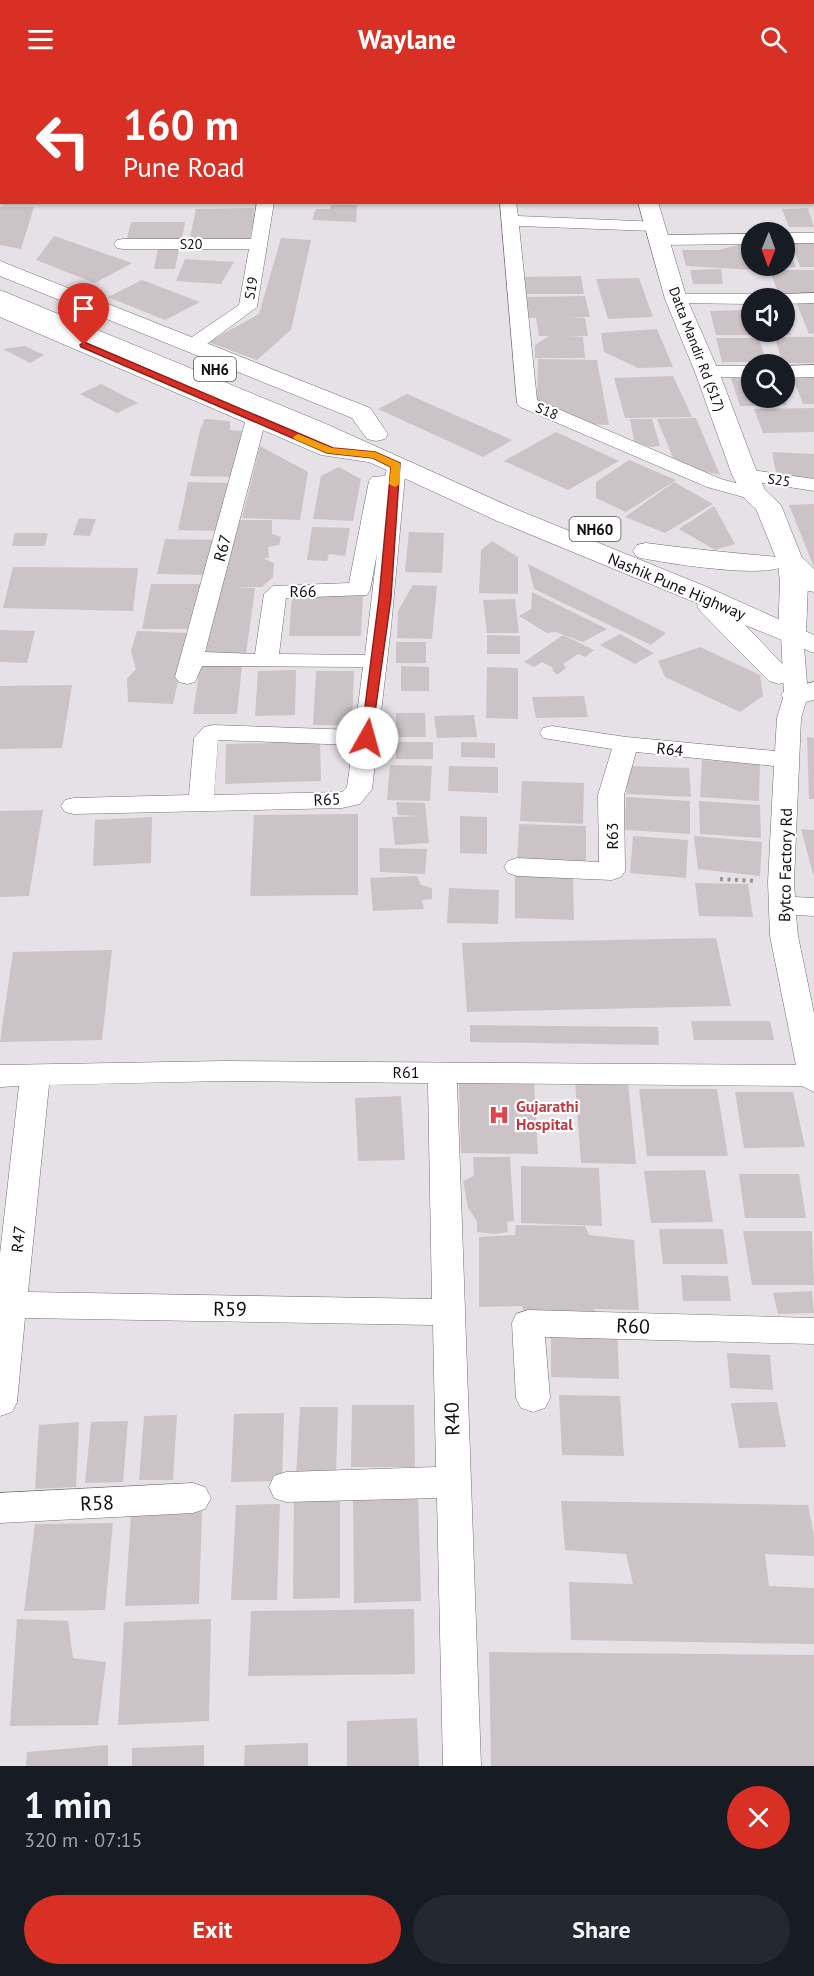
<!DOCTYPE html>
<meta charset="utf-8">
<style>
:root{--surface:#171b24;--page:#242831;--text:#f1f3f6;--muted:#9ea1a6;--accent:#d93025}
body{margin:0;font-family:"PT Sans",sans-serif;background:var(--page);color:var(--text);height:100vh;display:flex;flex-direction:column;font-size:22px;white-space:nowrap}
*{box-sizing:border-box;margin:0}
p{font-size:20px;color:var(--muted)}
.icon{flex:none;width:33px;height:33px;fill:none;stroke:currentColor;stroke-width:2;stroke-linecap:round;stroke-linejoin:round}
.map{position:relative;height:1688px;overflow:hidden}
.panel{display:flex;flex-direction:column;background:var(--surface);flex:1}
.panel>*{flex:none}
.top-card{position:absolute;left:0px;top:0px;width:814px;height:126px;box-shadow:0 2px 4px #0004;background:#d93025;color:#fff;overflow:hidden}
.needle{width:39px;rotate:181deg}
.tools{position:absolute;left:741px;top:144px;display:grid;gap:12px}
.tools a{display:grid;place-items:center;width:54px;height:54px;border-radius:50%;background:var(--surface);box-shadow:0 2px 4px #0004;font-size:30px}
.pin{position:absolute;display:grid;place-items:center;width:51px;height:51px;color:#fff;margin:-62px -26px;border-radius:50% 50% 50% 0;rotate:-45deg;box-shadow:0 0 6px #0007}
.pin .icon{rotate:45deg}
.me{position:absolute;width:66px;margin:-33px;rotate:7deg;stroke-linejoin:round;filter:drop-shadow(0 0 4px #0008)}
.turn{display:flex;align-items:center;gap:21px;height:126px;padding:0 24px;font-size:27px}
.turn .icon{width:78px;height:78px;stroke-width:2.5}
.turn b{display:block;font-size:42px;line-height:51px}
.round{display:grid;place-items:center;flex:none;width:63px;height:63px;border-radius:32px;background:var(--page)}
.head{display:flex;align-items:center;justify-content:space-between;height:102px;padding:0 24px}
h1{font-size:36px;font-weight:600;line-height:45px}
.button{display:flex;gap:12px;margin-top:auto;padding:12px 24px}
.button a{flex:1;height:69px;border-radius:36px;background:var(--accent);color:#fff;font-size:24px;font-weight:600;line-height:69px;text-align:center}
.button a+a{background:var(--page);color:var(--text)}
header{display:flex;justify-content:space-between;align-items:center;height:78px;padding:0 24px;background:var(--accent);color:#fff;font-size:27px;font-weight:600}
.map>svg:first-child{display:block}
</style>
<header><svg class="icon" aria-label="menu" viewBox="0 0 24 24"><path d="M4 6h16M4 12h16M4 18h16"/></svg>Waylane<svg class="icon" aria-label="search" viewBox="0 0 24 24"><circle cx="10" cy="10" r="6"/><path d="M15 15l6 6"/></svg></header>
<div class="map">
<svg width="814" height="1688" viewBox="0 0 814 1688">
<rect width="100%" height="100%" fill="#e6e1e6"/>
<g fill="#ccc3c6">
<polygon points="331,127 357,127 356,144 312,142 316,131 330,131"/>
<polygon points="0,129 34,129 21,171 0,167"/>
<polygon points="254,130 253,164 189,164 196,131"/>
<polygon points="808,130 814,149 789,149 782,131"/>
<polygon points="131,144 185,144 181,165 126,165"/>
<polygon points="54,158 132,185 95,205 36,182"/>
<polygon points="281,160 311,162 291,252 257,282 208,264 259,236"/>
<polygon points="785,161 796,189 761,190 760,188 784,188"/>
<polygon points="746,165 754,192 686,188 682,172 718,172"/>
<polygon points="792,165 814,165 814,189 800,189"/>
<polygon points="158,171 179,171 175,191 154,191"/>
<polygon points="185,181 234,184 221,206 176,203"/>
<polygon points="721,191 723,206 693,206 690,192"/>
<polygon points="770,192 814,192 814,217 779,218"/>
<polygon points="581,198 584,216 524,216 522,199"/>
<polygon points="639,200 653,239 608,241 596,201"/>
<polygon points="142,202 200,224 165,242 108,219"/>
<polygon points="585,218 590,239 568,239 585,240 588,258 570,258 583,259 585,280 535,280 535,267 549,258 539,258 536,240 528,240 524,219"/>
<polygon points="796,224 814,224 814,255 809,256"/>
<polygon points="752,232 752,254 784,254 785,239 791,257 716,257 710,233"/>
<polygon points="657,251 673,289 638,290 604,274 601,255"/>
<polygon points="775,259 814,259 814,285 782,285"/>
<polygon points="716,260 759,260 766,284 722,284"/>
<polygon points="25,268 44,277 30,285 3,271"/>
<polygon points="538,281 597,282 609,347 584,346 537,326"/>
<polygon points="673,298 692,339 625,340 614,300"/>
<polygon points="814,299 814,326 803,326 793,300"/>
<polygon points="731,300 752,300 752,320 784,320 787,327 740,328"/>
<polygon points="101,306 138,325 117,335 80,316"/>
<polygon points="407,316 512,362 483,379 378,331"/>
<polygon points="814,330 814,354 763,355 754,331"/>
<polygon points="696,340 720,397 676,387 657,341"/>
<polygon points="205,341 230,343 230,352 242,353 233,399 190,398 200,352"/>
<polygon points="630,341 652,341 660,368 650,369 634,363"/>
<polygon points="556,354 619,383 568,412 504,383"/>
<polygon points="260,368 308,394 300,442 242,440"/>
<polygon points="772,374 814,376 814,400 799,400 776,394"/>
<polygon points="629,382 676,402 626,434 596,420 596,404"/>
<polygon points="339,389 361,401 353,443 313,441 321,398"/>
<polygon points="188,404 230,405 221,453 178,452"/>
<polygon points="674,404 713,426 665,455 625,439"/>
<polygon points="814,426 814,489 789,427"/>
<polygon points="714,428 735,466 715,472 679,451"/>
<polygon points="79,440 96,441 90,458 73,457"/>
<polygon points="235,442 272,442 272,456 281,459 279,467 268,469 269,480 263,480 274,485 273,499 262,509 234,509 255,510 246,576 206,575 218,510 222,510 225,481 230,481"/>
<polygon points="312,449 350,450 345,478 329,476 327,483 307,482"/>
<polygon points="409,454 444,455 442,495 405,494"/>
<polygon points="15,455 48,455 45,468 12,468"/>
<polygon points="165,461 216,462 208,497 157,496"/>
<polygon points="492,463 518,479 518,516 479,515 481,472"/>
<polygon points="528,486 666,555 651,567 534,511"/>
<polygon points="13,489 138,490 133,533 3,530"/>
<polygon points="151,506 203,506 196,551 142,551"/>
<polygon points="413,507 437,508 432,561 397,560 398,533"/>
<polygon points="532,514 607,551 583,564 556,554 547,555 519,538 531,531"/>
<polygon points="292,517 363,517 361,558 289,558"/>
<polygon points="515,521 519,555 487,555 483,522"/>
<polygon points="0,552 35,553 27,585 0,584"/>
<polygon points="137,553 189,555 173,626 128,624 127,601 136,591 131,573"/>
<polygon points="620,556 654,575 635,586 600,567"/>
<polygon points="487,557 520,558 520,576 487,576"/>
<polygon points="563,557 594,572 585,579 578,576 563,586 566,590 557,597 552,592 553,590 542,584 534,589 524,584"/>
<rect x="396" y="564" width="30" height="21"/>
<polygon points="700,569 760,597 763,618 740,634 665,599 658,583"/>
<polygon points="200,588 242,588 237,636 193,636"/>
<polygon points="401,588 429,589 429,613 401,613"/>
<polygon points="487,589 518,590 518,641 486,640"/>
<polygon points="296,592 295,637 255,638 258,593"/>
<polygon points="316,593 354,593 352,647 313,647"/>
<polygon points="72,607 62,670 0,671 0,608"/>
<polygon points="584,618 588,639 536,640 532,619"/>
<polygon points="396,635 425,635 426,659 396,659"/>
<polygon points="474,637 477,659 437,660 434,638"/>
<polygon points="807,659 814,660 814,721 809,721"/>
<polygon points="320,664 321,703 225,706 226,666"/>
<rect x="396" y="664" width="37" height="17"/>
<polygon points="461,664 495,665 495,680 461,679"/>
<polygon points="702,682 760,686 759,723 700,719"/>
<polygon points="390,687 432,688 430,723 387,722"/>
<polygon points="449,688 498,689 498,715 448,713"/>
<polygon points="626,688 689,690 691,719 627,716"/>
<polygon points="522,703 584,705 583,746 520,743"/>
<polygon points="626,719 690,723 690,756 625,752"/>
<polygon points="699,723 760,727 761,760 700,756"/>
<polygon points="396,724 425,725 429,765 395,767 392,739 419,738 398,737"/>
<polygon points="43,732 29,818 0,819 0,733"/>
<polygon points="358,736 358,817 250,818 254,737"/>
<polygon points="460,738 487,739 487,776 460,775"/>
<polygon points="152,739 151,785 93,788 95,742"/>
<polygon points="519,746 586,748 586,787 517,784"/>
<polygon points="801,751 814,752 814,796 813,796"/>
<polygon points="633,758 688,762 686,800 630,795"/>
<polygon points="694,758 762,764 760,798 698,791"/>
<polygon points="379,770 427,771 425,796 380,794"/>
<polygon points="515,797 573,799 574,842 515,840"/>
<polygon points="417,798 421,807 432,810 432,821 422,822 424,831 373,833 370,800"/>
<polygon points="695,805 748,806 753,839 699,838"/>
<polygon points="449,810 499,812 498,846 447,845"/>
<polygon points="716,860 731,928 467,934 462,865"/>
<polygon points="112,872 102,962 0,964 13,874"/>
<polygon points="691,943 770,943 774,962 694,962"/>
<polygon points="470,947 658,949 659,967 470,964"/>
<polygon points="459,1003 534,1003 538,1076 461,1075"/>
<polygon points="575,1004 628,1004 636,1086 581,1085"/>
<polygon points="639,1011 717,1011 728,1078 647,1078"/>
<polygon points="735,1014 793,1014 805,1069 744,1070"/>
<polygon points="401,1018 405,1082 358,1083 355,1020"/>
<polygon points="473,1079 510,1079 514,1143 507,1144 508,1154 496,1156 477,1154 477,1143 468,1130 463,1103 474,1098"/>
<polygon points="521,1088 599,1090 602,1148 521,1145"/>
<polygon points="705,1092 713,1144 651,1145 644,1093"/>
<polygon points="739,1096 799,1096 806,1140 745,1140"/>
<polygon points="516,1147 585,1148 589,1157 634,1162 639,1232 594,1231 596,1237 524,1235 522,1228 479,1229 479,1159 515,1157"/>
<polygon points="659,1151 723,1151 728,1186 663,1186"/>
<polygon points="743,1153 812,1153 814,1207 752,1207"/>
<polygon points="681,1197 728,1198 731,1223 683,1223"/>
<polygon points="812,1213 814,1235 778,1236 773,1215"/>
<polygon points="551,1246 617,1249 619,1301 551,1299"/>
<polygon points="727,1275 770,1277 773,1312 730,1310"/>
<polygon points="559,1317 620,1318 624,1378 562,1377"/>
<polygon points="777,1324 786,1369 739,1370 731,1325"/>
<polygon points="352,1327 414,1327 415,1389 351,1389"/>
<polygon points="300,1329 338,1329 336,1400 296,1399"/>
<polygon points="284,1335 282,1403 231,1404 234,1336"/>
<polygon points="177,1337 173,1402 139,1402 144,1338"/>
<polygon points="128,1343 123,1404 85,1405 91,1344"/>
<polygon points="79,1344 76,1409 35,1411 39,1347"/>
<polygon points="418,1412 421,1523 354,1525 353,1413"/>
<polygon points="340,1421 340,1520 293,1521 294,1422"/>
<polygon points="561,1423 808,1427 814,1458 814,1478 765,1476 769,1508 814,1510 814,1566 571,1562 569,1504 633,1506 626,1476 565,1472"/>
<polygon points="280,1426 277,1522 231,1522 236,1427"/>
<polygon points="202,1433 199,1526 125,1528 131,1436"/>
<polygon points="113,1445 105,1532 24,1533 35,1446"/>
<polygon points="414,1531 415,1596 248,1598 251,1533"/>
<polygon points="17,1541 68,1543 73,1580 106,1584 98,1647 10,1648"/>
<polygon points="211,1541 209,1643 118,1647 124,1544"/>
<polygon points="489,1574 814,1577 814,1688 491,1688"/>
<polygon points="417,1640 419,1688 347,1688 347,1643"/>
<polygon points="308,1665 308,1688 244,1688 245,1667"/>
<polygon points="108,1667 108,1688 26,1688 27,1674"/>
<polygon points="204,1667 204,1688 132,1688 132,1670"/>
</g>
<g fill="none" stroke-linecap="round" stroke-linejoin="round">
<g stroke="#736e73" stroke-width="1">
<g id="minor">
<rect x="0" y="31" width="2" height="10"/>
<rect x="813" y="42" width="1" height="10"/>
<polygon points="257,124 274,124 257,229 200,271 186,271 184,267 186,263 239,227 249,171 123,171 117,170 114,166 117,162 123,161 251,161"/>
<polygon points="500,124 516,124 518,138 659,144 662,148 659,152 653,153 519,148 537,322 721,401 761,412 764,416 761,420 754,422 707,409 520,329 517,325"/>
<rect x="784" y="155" width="30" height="10"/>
<polygon points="752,156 752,166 658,167 652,166 649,162 652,158 658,157"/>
<polygon points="814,215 814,225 784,226 784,220 775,220 784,216"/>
<polygon points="676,216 752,216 761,220 752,220 752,226 670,225 667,221 670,217"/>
<polygon points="814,287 814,299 784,300 784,288"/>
<polygon points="707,288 752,288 752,300 700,298 697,294 700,290"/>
<path d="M256,335L263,337L266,341L205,574L255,576L264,516L273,508L349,505L369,403L372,399L385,398L389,383L396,381L403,383L406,387L391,549L372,711L360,726L342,730L74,736L65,734L61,728L65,722L74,720L189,717L194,660L204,649L213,647L355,652L363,589L202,588L195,604L187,606L179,604L175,599L246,341L249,337ZM377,475L365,577L279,576L286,520L367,517L370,512ZM218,662L353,667L347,709L342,714L214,717Z"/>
<polygon points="745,391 814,401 814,413 738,401 735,397 738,393"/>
<path d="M792,550L800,552L803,557L808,617L801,640L794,804L795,819L814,820V838L796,837L798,858L814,935V1014L802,1008L457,1005L481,1688H443L437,1420L286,1424L274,1420L269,1409L274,1398L286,1394L436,1389L433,1247L25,1240L17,1324L12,1334L0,1338V1176L19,1008L0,1009V987L225,983L796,987L770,858L768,804L774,688L636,674L624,717L625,793L621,799L612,802L517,798L508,795L504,789L508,783L517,780L599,784L598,717L612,671L543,660L540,655L543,650L552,648L626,659L775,673L777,640L784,617L781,557L784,552ZM225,1003L428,1005L432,1221L28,1214L49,1007Z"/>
<polygon points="528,1232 814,1240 814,1266 545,1259 550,1320 545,1330 533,1334 521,1330 516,1320 512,1245 516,1236"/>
<polygon points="193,1405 205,1409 211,1420 205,1431 193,1435 0,1445 0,1415"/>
</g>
</g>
<g stroke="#736e73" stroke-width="1">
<g id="tertiary">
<rect x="612" y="0" width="18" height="2"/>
<polygon points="638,124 658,124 687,221 719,294 758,397 765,412 781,427 804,485 808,505 806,557 802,563 792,565 782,563 778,557 780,505 778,485 756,431 745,421 732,397 695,294 665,221"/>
</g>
</g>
<g stroke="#736e73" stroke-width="1">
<g id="secondary">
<polygon points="0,183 370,330 388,356 385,361 376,363 367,361 352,340 0,198"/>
<polygon points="0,224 335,365 384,373 387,378 384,383 375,385 321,377 0,239"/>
</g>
</g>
<g stroke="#736e73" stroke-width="1">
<g id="primary">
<polygon points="9,0 27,0 8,2"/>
<polygon points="34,0 52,0 33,2"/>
<polygon points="2,17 2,30 0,31 0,18"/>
<polygon points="2,55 2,68 0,69 0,56"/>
</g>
</g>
<g stroke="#736e73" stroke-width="1">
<g id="trunk">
<polygon points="0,212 324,345 513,430 707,509 814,557 814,575 745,547 793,597 789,603 779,606 769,603 701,534 697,528 699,526 495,442 306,355 0,227"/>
<path d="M646,465C690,471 734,475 778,479C784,479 792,474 800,478C805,481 810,487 814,491V514L804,512L781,489C760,500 663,485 637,479L633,473L637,467Z"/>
<polygon points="814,604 814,622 796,626 786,623 781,617 786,611"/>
</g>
</g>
<polyline stroke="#999599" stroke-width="4" stroke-dasharray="3 4.5" stroke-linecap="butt" points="720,801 756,803"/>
<use href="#minor" fill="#fff" fill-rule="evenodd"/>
<use href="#tertiary" fill="#fff" fill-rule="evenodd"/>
<use href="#secondary" fill="#fff" fill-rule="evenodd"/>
<use href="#primary" fill="#fff" fill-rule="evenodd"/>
<use href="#trunk" fill="#fff" fill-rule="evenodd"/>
</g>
<polygon fill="#d93025" stroke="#8d1f18" stroke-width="1.5" points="84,264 333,370 375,374 400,385 391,520 371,663 363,663 361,660 379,520 391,389 373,380 327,375 81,269 80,267"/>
<polygon fill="#f59e0b" points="298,356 332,370 375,374 400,385 400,406 395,409 389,406 391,389 373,380 327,375 294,361 293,359"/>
<defs>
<g id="hospital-bare" transform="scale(1.62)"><path d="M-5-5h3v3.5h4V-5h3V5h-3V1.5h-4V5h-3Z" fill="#e0444e" stroke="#fff" stroke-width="2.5" paint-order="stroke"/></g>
</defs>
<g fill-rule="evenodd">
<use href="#hospital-bare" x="499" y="1037"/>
</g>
<g text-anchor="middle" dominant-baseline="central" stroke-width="4.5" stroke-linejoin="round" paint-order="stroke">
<g font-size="14" fill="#0f0d0f" stroke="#fff">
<text x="191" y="166">S20</text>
<text transform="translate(251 210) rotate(-80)">S19</text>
<text transform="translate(697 271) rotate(69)">Datta Mandir Rd (S17)</text>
<text transform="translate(547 333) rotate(23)">S18</text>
<text transform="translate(779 402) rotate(9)">S25</text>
</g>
<g fill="#fff" stroke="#575657" stroke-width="1.5">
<rect x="194" y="279" width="42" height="24" rx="4.5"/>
<rect x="569.5" y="439" width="51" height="24" rx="4.5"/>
</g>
<g font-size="15" font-weight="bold" fill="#0f0d0f">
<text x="215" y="291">NH6</text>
<text x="595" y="451">NH60</text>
</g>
<g font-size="16" fill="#0f0d0f" stroke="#fff">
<text transform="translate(222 470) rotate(-75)">R67</text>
<text transform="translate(677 508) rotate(23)">Nashik Pune Highway</text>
<text x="303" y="513">R66</text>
<text transform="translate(670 671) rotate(6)">R64</text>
<text transform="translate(327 721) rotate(-3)">R65</text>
<text transform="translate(612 758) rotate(-90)">R63</text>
<text transform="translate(785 787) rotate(-89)">Bytco Factory Rd</text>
<text x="406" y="994">R61</text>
<text transform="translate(18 1161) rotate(-84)">R47</text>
</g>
<g font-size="16" font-weight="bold" fill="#be3a42" stroke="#fff" text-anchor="start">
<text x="516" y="1028">Gujarathi<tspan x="516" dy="18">Hospital</tspan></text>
</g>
<g font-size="20" fill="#0f0d0f" stroke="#fff">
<text transform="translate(230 1231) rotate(1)">R59</text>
<text transform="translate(633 1248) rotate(2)">R60</text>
<text transform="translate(452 1341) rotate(-92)">R40</text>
<text transform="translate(97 1425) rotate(-3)">R58</text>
</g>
</g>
</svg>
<div class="tools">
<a><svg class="needle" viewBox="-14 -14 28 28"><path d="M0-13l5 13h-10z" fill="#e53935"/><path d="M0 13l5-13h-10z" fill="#9ea1a6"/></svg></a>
<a><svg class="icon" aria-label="sound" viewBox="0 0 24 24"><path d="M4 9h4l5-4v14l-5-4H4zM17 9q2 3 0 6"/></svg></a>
<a><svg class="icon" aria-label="search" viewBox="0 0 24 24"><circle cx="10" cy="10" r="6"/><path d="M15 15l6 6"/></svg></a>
</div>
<div class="pin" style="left:84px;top:267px;background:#d93025"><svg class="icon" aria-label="arrive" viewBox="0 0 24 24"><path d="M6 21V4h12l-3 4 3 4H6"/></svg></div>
<svg class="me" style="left:367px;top:660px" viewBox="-20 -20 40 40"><circle r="19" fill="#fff"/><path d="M0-13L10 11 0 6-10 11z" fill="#d93025"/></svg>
<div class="top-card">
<div class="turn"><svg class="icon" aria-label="left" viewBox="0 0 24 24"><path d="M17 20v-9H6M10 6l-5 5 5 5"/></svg><div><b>160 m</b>Pune Road</div></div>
</div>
</div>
<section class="panel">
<div class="head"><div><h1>1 min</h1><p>320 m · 07:15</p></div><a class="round" style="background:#d93025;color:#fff"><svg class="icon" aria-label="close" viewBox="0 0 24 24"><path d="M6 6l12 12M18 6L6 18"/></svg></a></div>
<div class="button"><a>Exit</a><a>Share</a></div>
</section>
